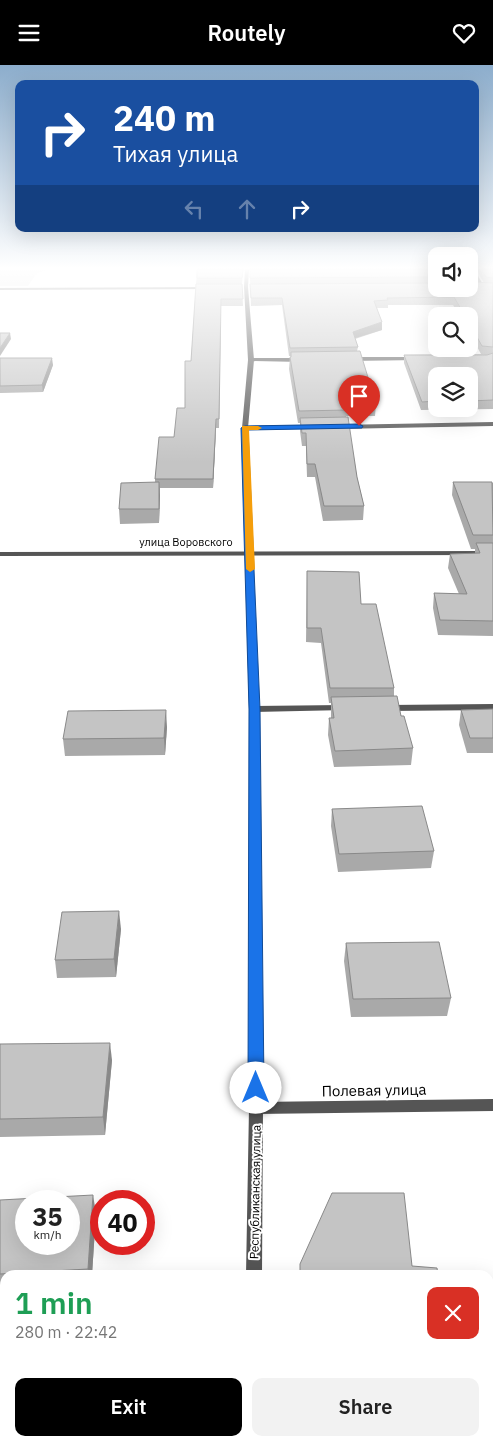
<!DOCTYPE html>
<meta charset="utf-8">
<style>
:root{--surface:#fff;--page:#f2f2f2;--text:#222;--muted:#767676;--accent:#000}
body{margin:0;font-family:"IBM Plex Sans",sans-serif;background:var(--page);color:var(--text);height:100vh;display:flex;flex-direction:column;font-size:19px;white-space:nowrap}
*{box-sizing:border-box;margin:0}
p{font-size:16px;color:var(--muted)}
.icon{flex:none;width:28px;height:28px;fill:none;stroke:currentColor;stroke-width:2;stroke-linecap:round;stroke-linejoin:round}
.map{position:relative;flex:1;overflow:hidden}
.sheet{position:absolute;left:0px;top:1205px;width:494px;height:176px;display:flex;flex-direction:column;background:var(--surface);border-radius:15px 15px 0 0;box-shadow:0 5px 20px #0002}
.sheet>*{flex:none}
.top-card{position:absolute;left:15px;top:15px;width:464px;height:152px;border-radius:10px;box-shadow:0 5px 20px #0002;background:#1a4fa0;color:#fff;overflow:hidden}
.buttons{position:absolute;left:428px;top:182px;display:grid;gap:10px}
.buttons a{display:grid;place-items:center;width:50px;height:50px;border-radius:10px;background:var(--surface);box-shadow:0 5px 20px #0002;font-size:25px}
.speed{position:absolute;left:15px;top:1125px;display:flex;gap:10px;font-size:25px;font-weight:700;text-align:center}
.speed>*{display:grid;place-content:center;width:65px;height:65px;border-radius:50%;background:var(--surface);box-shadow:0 5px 20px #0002;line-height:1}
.speed small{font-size:12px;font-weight:400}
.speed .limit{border:8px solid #d22;background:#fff;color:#111}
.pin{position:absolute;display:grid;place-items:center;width:42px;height:42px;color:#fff;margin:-51px -21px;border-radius:50% 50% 50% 0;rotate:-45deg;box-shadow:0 0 5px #0007}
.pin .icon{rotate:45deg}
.me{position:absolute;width:55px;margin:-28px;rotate:0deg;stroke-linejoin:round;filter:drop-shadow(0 0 4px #0008)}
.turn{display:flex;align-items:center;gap:18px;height:105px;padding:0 15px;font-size:22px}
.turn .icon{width:65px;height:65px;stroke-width:2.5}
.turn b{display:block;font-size:35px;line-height:42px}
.lanes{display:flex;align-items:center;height:48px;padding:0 15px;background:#0003;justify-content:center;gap:25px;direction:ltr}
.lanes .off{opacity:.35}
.round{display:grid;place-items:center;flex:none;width:52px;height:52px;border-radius:10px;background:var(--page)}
.summary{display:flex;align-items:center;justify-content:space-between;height:85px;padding:0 15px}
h1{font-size:30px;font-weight:600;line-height:38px;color:#1e9e55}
.action{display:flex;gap:10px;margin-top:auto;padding:10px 15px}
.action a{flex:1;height:58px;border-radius:10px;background:var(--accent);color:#fff;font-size:20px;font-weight:600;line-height:58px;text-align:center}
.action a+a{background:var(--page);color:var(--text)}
header{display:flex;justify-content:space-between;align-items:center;height:65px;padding:0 15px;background:var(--accent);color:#fff;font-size:22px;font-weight:600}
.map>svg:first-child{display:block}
</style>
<header><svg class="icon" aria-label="menu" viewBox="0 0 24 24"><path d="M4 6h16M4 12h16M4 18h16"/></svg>Routely<svg class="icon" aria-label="heart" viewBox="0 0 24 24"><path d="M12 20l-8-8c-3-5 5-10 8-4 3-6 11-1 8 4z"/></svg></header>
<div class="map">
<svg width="493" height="1381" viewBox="0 0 493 1381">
<rect width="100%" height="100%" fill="#fff"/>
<polygon fill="#dcdcdc" points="0,204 50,204 37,208 28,221 0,221"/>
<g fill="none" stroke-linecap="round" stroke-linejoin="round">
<g fill="#555" fill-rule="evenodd">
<polygon points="470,204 474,204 485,223 481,223"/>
<polygon points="211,222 209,224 0,225 0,223"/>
<polygon points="417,292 420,294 419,295 349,296 346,294 349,292"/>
<polygon points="251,293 302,293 305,295 302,297 249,296 248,295"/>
<polygon points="493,357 493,361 337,364 334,362 337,360"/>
<polygon points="312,360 315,362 314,363 245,365 242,363 245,361"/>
<polygon points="493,486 493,490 0,491 0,487"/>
<polygon points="493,639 493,645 388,646 383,643 388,640"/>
<polygon points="343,640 346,641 348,643 346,645 254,647 249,644 254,641"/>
<polygon points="493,1034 493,1046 256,1049 251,1047 249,1043 251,1039 256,1037"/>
</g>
<g fill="#555" fill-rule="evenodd">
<polygon points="245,204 249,204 248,222 254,295 248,363 259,644 263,1043 262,1210 246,1210 249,1043 249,644 242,363 248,295 244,222"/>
<rect x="242" y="1376" width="18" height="5"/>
</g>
</g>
<g fill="#a9a9a9" fill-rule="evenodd">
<polygon points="197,204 243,204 242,219 243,241 221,241 219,363 216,363 213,423 160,423 159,458 120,459 119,444 155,417 155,414 174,372 185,343 191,296"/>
<path d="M436,204V224L478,212L477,217L484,218L476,204H493V344L421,345L404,298V290L488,289H481L469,267V251H460L453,240H388V243H377L382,265L355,274L358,282L357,286L376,339L375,351H346L357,412L364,441L363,455L323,456L315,412H307L306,381H302L300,366V358H298L289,304L290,292H291V291H289L282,240L251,241L250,213ZM436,311H469V344H436Z"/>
<polygon points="0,293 53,300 43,327 0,328"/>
<polygon points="453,417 493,418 493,571 438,570 433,543 434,528 459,529 448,503 450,489 475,489 475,484 471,484 452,430"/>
<polygon points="307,506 361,539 394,623 394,631 413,683 411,700 334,702 328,670 329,653 331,653 331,638 329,638 321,578 306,577"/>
<polygon points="493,644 493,688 467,688 459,660 461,645"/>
<polygon points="167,662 165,690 65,691 63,674"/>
<polygon points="332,744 434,786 431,803 338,807 331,761"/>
<polygon points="121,864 116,912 57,913 55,895"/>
<polygon points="346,878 451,933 447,951 351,952 344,896"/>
<polygon points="0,979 112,995 105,1070 0,1072"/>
<polygon points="0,1135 96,1148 92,1210 5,1210 5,1226 0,1226"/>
</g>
<g fill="#898989">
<polygon points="478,212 477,219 469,220 469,213"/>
<polygon points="382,257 382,265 352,274 353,267"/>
<polygon points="10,268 11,274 0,291 0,283"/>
<polygon points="52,293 53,300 43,327 42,320"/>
<polygon points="216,354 216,363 213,423 213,414"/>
<polygon points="159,417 160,431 159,458"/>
<polygon points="166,645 167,662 165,690 164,673"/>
<polygon points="119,846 121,864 116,912 114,894"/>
<polygon points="110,978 112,995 105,1070 103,1052"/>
<polygon points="93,1130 96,1148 92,1210 89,1210 88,1204"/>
</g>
<g fill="#c4c4c4" stroke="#898989" fill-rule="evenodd">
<polygon points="197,204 243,204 242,213 197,213"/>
<polygon points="250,204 436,204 436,212 250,213"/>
<polygon points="469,204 473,204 478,212 469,213"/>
<polygon points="481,204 493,204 493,213 486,212"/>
<polygon points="469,217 493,218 493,282 482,281 469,258 469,251 465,251 454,232 387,233 388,235 374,236 382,257 353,267 358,282 290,283 282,233 251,233 250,219 436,218 436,224 469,224"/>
<polygon points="196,219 242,219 243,234 221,234 219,354 216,354 213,414 155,414 159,372 174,372 177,343 185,343 185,296 191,296"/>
<polygon points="0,268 10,268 0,283"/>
<polygon points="360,286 376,339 346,339 347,345 299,346 290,292 291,292 291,287"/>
<polygon points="493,288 493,335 469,336 469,311 436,311 436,336 422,337 404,290 487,290"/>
<polygon points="0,293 52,293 42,320 0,321"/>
<polygon points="348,352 357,412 364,441 324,441 315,399 307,399 306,368 302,368 300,353"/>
<polygon points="159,417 159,444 119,444 121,418"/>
<polygon points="453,417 492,417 493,470 473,470"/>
<polygon points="476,478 493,478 493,556 440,555 434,528 467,529 450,489 480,488"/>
<polygon points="307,506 359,507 361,539 376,539 394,623 330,623 321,563 307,563"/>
<polygon points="397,631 401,651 404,651 413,683 335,686 329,653 334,653 331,632"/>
<polygon points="493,644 493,673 470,673 461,645"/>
<polygon points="166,645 164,673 63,674 68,646"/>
<polygon points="422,741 434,786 339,789 332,744"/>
<polygon points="119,846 114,894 55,895 62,847"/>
<polygon points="439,877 451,933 353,934 346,878"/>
<polygon points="110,978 103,1052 0,1054 0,979"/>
<polygon points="332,1128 404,1128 412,1201 437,1203 438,1210 300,1210 300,1199"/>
<path d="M93,1130L88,1204L0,1209V1135ZM26,1136H69V1179H26Z"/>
</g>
<linearGradient id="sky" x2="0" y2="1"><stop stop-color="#8cadcc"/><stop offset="0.51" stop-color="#fff"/><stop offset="1" stop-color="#fff" stop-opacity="0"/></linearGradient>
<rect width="493" height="398" fill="url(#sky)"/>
<polygon fill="#1a73e8" stroke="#114b97" points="359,359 363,361 362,363 248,365 260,644 264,1023 261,1028 256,1030 250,1028 248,1023 249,644 241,363 245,361"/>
<polygon fill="#f59e0b" points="242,361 258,361 262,363 258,365 249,365 255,504 250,507 246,504"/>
<g text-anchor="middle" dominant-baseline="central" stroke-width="4" stroke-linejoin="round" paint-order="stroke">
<g font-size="11" fill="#000" stroke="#fff">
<text x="186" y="477">улица Воровского</text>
</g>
<g font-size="12" fill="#000" stroke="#fff">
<text transform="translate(255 1127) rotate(-89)">Республиканская улица</text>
</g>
<g font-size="15" fill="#000" stroke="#fff">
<text transform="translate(374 1025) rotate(-1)">Полевая улица</text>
</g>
</g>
</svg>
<div class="buttons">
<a><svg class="icon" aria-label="sound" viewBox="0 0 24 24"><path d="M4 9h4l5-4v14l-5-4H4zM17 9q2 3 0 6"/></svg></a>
<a><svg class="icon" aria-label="search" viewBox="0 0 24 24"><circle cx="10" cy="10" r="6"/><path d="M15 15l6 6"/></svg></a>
<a><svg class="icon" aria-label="layers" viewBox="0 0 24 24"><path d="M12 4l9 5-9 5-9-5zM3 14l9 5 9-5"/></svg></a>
</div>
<div class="speed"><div>35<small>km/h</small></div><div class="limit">40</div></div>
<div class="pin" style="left:359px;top:361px;background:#d93025"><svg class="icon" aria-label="arrive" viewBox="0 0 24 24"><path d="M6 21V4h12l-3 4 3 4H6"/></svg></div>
<svg class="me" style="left:256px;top:1023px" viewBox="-20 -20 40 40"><circle r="19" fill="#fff"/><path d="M0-13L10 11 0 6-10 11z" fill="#1a73e8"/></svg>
<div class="top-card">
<div class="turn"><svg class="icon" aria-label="right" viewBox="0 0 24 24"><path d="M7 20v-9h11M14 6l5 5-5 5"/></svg><div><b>240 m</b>Тихая улица</div></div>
<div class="lanes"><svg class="icon off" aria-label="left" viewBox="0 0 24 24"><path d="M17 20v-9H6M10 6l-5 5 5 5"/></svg><svg class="icon off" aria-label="ahead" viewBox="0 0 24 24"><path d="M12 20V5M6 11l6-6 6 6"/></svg><svg class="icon" aria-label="right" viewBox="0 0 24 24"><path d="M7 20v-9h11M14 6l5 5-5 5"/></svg></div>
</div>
<section class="sheet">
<div class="summary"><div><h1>1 min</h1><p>280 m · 22:42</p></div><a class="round" style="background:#d93025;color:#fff"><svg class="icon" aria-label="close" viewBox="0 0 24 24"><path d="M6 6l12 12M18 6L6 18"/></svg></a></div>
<div class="action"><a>Exit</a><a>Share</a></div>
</section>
</div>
